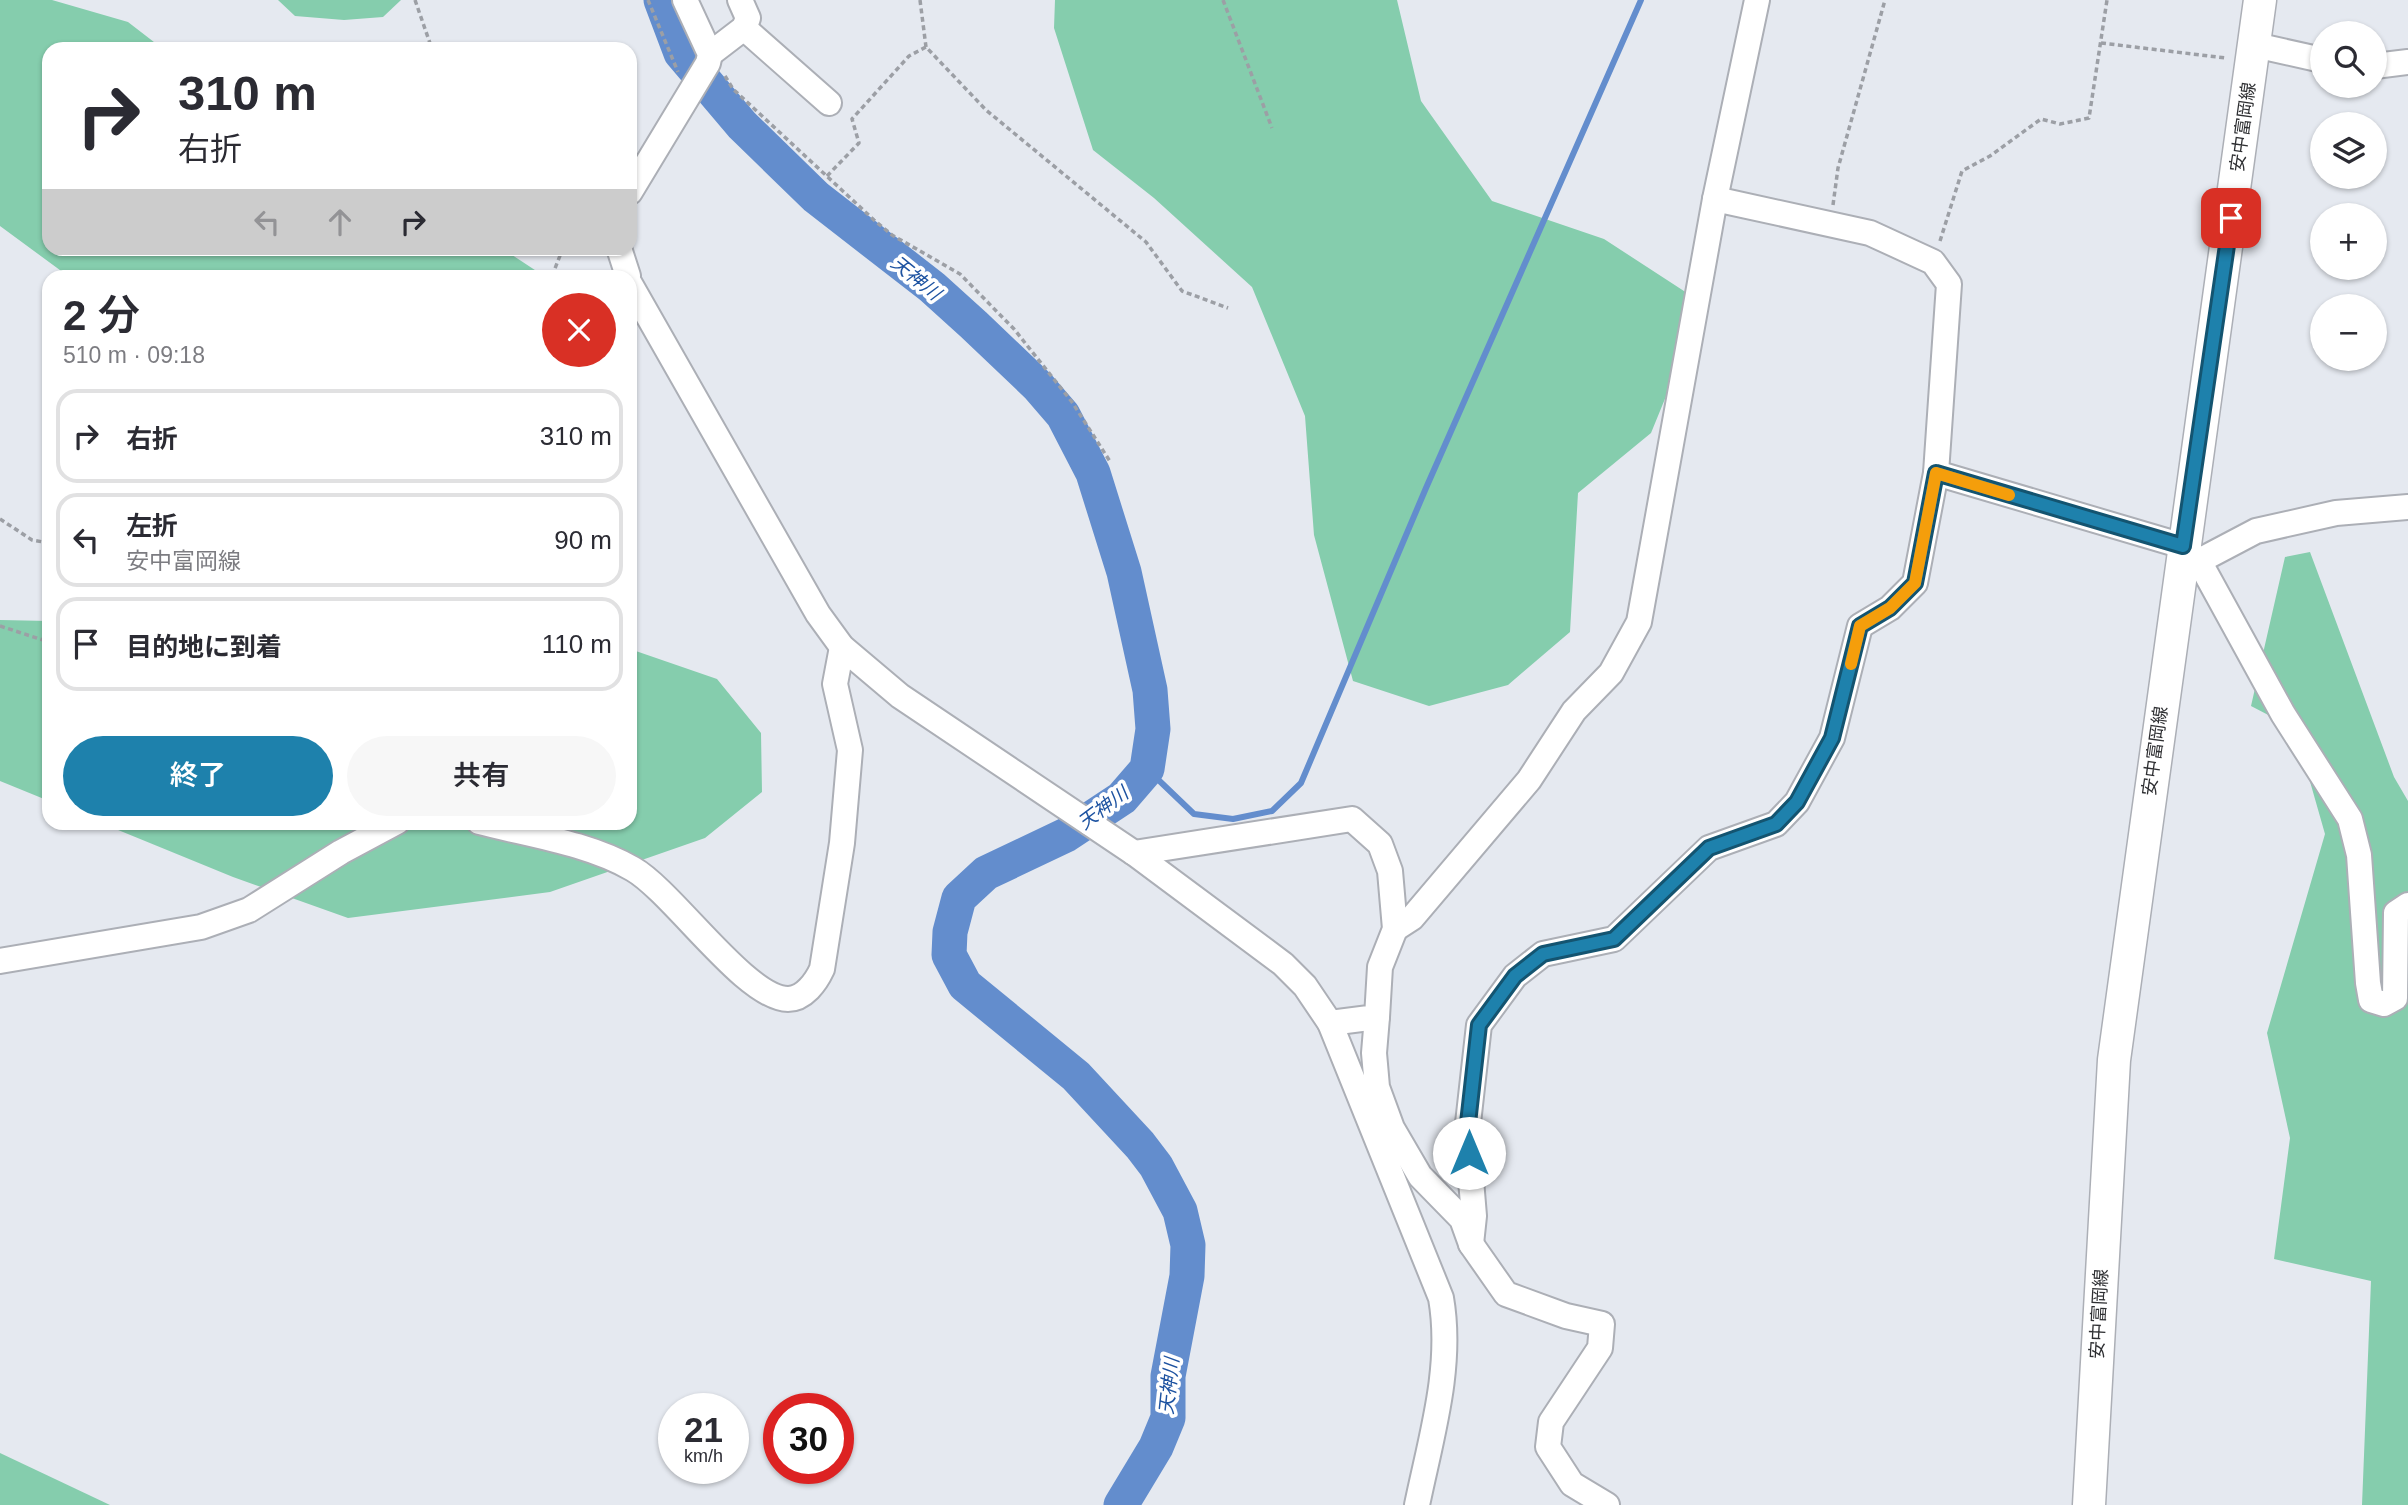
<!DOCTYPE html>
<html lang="ja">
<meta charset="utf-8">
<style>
:root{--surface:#fff;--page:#f7f7f7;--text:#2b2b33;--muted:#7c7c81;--line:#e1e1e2;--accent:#1e81ac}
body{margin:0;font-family:Arial,"Noto Sans JP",sans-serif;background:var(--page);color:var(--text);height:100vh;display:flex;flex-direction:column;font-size:26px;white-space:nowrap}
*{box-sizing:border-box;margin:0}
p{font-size:23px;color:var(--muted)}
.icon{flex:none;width:38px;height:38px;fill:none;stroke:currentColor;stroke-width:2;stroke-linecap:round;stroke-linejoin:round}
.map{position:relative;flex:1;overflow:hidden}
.side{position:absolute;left:42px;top:270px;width:595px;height:560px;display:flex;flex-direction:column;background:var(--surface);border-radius:21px;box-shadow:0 2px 5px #0004}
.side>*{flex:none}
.guide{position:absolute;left:42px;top:42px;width:595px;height:214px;border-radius:21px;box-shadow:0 2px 5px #0004;background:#fff;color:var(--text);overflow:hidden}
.tools{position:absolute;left:2310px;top:21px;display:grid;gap:14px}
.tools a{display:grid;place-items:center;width:77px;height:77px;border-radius:50%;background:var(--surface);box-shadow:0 2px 5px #0004;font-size:35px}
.speed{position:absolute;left:658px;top:1393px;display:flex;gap:14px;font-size:35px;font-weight:700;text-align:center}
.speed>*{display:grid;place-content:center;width:91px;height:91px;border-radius:50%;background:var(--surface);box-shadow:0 2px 5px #0004;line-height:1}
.speed small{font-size:18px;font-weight:400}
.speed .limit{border:10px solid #d22;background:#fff;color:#111}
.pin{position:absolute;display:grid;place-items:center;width:60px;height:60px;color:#fff;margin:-30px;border-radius:14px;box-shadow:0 4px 10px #0006}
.me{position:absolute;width:77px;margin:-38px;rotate:0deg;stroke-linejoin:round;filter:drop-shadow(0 0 5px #0008)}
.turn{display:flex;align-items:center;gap:24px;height:147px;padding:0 21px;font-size:32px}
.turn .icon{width:91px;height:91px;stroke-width:2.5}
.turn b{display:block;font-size:49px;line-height:60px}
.lanes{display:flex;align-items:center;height:66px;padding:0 21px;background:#0003;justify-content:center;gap:35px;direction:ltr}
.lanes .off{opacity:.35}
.round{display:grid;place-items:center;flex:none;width:74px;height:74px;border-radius:37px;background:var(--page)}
.headline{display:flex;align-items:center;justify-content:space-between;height:119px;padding:0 21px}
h1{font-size:42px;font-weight:600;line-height:52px}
.action{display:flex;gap:14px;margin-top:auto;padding:14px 21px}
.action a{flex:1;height:80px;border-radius:42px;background:var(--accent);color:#fff;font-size:28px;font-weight:600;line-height:80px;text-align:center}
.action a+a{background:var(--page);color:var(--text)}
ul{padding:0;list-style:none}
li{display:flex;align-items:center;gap:21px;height:94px;margin:0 14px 10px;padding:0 7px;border:4px solid var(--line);border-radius:21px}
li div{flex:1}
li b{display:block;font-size:26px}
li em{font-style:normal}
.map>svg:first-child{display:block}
</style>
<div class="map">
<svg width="2408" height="1505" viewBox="0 0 2408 1505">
<rect width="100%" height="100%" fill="#e5e9f0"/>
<g fill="#85cdad">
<polygon points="0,0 52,0 128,22 163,49 49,49 49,248 503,249 544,276 68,276 0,226"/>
<polygon points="278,0 401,0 383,17 344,20 295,16"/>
<polygon points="1055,0 1397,0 1421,101 1492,201 1604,239 1687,293 1689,340 1651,433 1578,493 1570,632 1508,685 1429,706 1353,681 1314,535 1305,416 1252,287 1154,198 1093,150 1054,28"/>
<polygon points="2310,552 2394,777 2408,801 2408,1505 2362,1505 2371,1281 2274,1259 2290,1138 2267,1033 2325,834 2295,729 2251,706 2285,557"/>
<polygon points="0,620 49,621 49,801 0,781"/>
<polygon points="630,649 717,679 761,733 762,792 705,838 550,892 348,918 233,877 101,823 630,822"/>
<polygon points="0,1453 110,1505 0,1505"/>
</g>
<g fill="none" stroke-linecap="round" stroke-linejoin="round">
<polyline stroke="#638dcd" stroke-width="6" points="1147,769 1194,814 1233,819 1272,811 1301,783 1426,488 1641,0"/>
<polyline stroke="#638dcd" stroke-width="35" points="661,0 681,53 742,125 816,197 932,287 974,325 1038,386 1063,415 1093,473 1124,572 1150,690 1153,729 1147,769 1122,798 1066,835 986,873 959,898 950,932 949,955 965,985 1076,1076 1140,1145 1156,1166 1180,1211 1188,1245 1187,1276 1168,1376 1168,1418 1156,1447 1121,1505"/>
<g stroke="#acafb6" stroke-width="28">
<g id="minor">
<polyline points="744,28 829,103"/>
<polyline points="2255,45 2322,60"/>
<polyline points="710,54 744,28 748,18 740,0"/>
<polyline points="2375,66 2408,62"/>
<polyline points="630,192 708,63 710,54 685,0"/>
<polyline points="1715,199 1870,233 1933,262 1949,284 1936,473 2183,546 2199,561 2283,714 2350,819 2359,855 2368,983 2371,1000 2384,1004 2395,998 2396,913 2408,905"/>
<polyline points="619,248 628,276"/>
<path d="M630,284L818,614L842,647L900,696L1134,853L1283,964L1305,986L1330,1023L1441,1298C1453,1367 1431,1437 1417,1505"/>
<polyline points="2199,561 2256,531 2336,513 2408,507"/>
<path d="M479,822C529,835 588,843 633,869C673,892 746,999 788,999C804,999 816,982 822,969L842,843L850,750L835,684L842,647"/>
<polyline points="1134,853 1352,819 1380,844 1390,871 1395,929 1380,967 1377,1017 1330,1023"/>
<polyline points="1395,929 1412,918 1529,780 1574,711 1611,673 1639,622 1715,199 1757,0"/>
<polyline points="0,961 201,927 249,910 341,852 397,822"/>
<polyline points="1377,1017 1374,1053 1377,1087 1392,1128 1420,1176 1462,1219 1471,1244 1506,1294 1566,1316 1602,1324 1600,1348 1551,1422 1548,1447 1572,1484 1607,1505"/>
<polyline points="1471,1244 1474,1216 1467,1132 1479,1025 1515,976 1543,954 1614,939 1709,848 1776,824 1797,802 1832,738 1860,626 1890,608 1915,583 1936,473"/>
</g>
</g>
<g stroke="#acafb6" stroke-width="35">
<polyline id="major" points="2089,1505 2114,1060 2260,0"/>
</g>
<g stroke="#9c9fa5" stroke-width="3.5" stroke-dasharray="5 3.5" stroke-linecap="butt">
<polyline points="415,0 432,49"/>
<polyline points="648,0 678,72"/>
<polyline points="920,0 926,47"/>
<polyline points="1223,0 1272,128"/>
<polyline points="2101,43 2226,58"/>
<polyline points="725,76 733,89 874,220 892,235 960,274 1014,329 1072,402 1111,463"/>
<polyline points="827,176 859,143 852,119 909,56 926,47 986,110 1146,242 1182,291 1228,308"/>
<polyline points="1833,205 1838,168 1885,0"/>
<polyline points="1940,241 1962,171 1990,156 2041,119 2060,124 2089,118 2107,0"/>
<polyline points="552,276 563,248"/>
<polyline points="0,519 32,540 49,543"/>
<polyline points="0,626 49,642"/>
</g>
<use href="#minor" stroke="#fff" stroke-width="24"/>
<use href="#major" stroke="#fff" stroke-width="32"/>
</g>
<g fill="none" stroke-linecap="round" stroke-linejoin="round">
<g stroke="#145470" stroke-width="18">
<polyline id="route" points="1469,1153 1467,1132 1479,1025 1515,976 1543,954 1614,939 1709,848 1776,824 1797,802 1832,738 1860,626 1890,608 1915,583 1936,473 2183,546 2231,218"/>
</g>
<use href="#route" stroke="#1e81ac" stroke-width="12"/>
<polyline stroke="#f59e0b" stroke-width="12" points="1851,664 1860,626 1890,608 1915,583 1936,473 2009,495"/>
</g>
<g text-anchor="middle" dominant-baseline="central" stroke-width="7" stroke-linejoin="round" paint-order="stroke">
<g font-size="18" fill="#2e2f32" stroke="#fff">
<text transform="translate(2243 127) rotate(-82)">安中富岡線</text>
<text transform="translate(2155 751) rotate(-82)">安中富岡線</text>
<text transform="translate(2099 1314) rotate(-87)">安中富岡線</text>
</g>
<g font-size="19" font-style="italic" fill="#1e53a1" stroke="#fff">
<text transform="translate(916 278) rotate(39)">天神川</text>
<text transform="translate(1103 808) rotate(-37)">天神川</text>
<text transform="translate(1169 1386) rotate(-84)">天神川</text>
</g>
</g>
</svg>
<div class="tools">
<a><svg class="icon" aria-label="search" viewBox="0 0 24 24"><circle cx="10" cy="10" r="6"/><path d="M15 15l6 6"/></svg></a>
<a><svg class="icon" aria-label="layers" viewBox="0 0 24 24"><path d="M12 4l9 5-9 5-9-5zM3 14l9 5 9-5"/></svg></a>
<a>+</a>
<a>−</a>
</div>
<div class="speed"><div>21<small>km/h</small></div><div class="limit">30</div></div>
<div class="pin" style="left:2231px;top:218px;background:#d93025"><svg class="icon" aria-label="arrive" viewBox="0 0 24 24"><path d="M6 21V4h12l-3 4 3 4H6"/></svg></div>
<svg class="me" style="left:1469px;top:1153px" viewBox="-20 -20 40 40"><circle r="19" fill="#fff"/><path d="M0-13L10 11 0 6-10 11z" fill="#1e81ac"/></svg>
<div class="guide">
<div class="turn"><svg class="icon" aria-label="right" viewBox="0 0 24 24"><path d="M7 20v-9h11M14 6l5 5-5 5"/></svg><div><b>310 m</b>右折</div></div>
<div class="lanes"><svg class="icon off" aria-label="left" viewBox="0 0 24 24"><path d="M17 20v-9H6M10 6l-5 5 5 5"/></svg><svg class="icon off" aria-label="ahead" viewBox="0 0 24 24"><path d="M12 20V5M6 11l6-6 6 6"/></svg><svg class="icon" aria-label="right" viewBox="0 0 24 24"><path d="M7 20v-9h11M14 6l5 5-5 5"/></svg></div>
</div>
<section class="side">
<div class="headline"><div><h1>2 分</h1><p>510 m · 09:18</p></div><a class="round" style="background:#d93025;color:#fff"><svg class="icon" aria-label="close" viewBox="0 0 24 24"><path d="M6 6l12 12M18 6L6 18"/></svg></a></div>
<ul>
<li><svg class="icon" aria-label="right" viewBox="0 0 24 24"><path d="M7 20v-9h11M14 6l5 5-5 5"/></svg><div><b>右折</b></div><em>310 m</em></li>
<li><svg class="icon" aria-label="left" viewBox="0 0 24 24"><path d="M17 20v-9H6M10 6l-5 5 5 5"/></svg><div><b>左折</b><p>安中富岡線</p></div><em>90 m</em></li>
<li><svg class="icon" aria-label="arrive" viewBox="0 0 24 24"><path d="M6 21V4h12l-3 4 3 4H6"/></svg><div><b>目的地に到着</b></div><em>110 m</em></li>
</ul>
<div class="action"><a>終了</a><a>共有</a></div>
</section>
</div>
